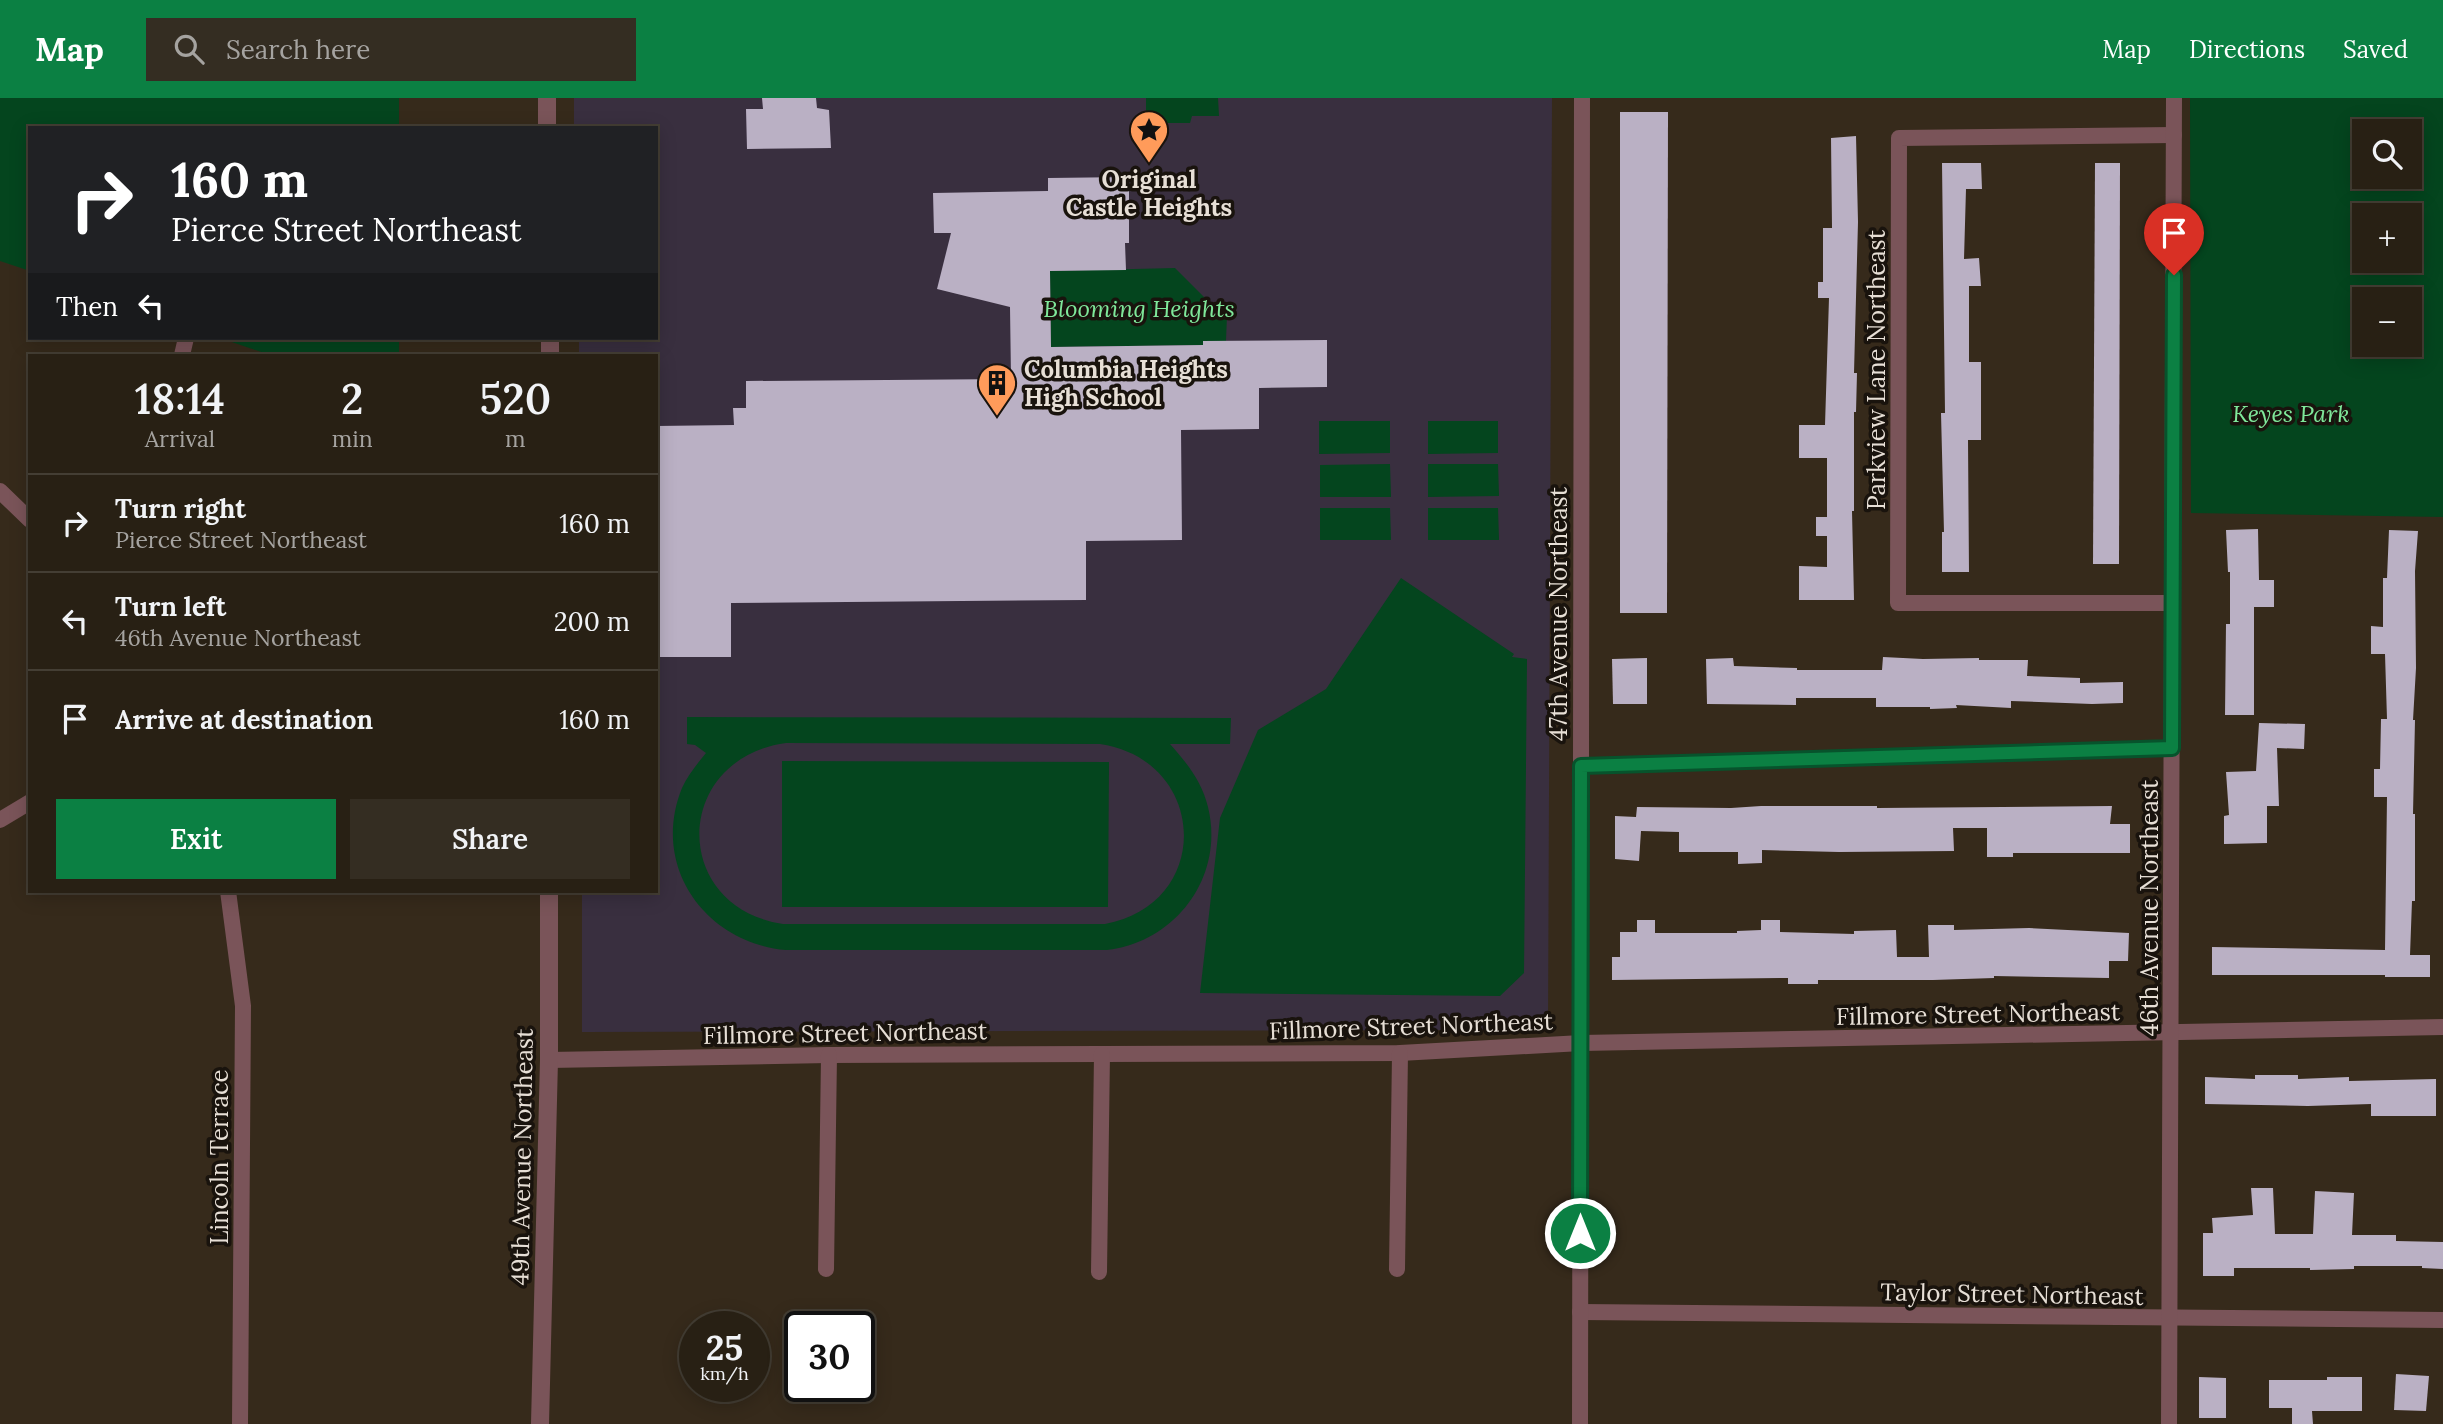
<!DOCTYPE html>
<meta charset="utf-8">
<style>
:root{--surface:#282014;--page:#342d22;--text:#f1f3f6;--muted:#a5a3a0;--line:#443e34;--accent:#0b8043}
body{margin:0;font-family:Lora,serif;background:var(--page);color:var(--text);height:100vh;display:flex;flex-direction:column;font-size:26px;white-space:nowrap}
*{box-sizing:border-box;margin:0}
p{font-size:23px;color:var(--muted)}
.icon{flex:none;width:38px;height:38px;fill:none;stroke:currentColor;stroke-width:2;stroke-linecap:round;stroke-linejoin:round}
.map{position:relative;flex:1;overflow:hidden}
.sheet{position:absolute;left:28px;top:256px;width:630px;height:539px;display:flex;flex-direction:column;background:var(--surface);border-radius:0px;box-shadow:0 4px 18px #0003,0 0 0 2px var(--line)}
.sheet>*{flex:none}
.hud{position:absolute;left:28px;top:28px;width:630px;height:214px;border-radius:0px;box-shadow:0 4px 18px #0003,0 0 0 2px var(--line);background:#202124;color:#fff;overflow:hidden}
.buttons{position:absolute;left:2352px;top:21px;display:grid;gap:14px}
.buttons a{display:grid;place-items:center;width:70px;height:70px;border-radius:0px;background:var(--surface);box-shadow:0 4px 18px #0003,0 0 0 2px var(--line);font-size:35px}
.speed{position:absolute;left:679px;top:1213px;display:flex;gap:14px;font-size:35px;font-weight:700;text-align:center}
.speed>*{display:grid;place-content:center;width:91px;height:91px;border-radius:50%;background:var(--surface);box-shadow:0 4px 18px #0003,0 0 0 2px var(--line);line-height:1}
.speed small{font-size:18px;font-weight:400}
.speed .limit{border:4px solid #111;border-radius:10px;background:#fff;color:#111}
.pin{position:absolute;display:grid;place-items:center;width:60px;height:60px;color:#fff;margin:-72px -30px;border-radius:50% 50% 50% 0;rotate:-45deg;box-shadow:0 0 7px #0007}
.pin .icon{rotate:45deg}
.me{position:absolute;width:77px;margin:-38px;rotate:0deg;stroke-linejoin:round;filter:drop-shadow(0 0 5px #0008)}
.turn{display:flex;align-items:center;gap:24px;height:147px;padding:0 28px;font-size:32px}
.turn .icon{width:91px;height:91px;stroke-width:2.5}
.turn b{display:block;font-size:49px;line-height:60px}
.then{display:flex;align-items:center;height:66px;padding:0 28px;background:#0003;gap:14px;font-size:26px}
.eta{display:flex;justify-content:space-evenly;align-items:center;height:119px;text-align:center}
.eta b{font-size:42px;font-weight:600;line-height:49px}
.cta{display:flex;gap:14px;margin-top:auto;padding:14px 28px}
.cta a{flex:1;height:80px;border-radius:0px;background:var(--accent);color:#fff;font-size:28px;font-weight:600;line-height:80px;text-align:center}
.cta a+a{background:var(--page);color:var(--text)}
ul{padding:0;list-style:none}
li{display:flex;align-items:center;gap:21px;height:98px;padding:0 28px;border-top:2px solid var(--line)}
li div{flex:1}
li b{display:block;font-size:26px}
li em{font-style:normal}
header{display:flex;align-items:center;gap:42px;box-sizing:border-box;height:98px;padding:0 35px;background:var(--accent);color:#fff}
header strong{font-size:33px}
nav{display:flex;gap:38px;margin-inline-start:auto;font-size:24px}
.search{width:490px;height:63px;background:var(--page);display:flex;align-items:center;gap:18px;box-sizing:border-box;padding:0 24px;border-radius:0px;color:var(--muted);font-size:26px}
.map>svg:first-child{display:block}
</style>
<header>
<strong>Map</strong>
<div class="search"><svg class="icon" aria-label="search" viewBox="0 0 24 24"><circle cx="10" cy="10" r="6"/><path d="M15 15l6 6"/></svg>Search here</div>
<nav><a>Map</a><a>Directions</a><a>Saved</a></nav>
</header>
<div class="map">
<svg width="2443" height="1326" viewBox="0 0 2443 1326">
<rect width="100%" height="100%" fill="#362a1b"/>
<polygon fill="#392f3f" points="574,0 1552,0 1548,932 582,934 582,793 656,793 656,257 579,257 579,240 656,240 656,30 574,30"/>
<g fill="#04451e" fill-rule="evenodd">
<polygon points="0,0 399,0 399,30 30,30 30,173 0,163"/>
<polygon points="1146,0 1218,0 1219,18 1192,18 1190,25 1152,25 1152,19 1146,14"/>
<path d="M2190,0H2443V419L2191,415ZM2364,33H2410V79H2364ZM2364,117H2410V163H2364ZM2410,201V247H2364V201Z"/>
<polygon points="1175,170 1214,209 1227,217 1226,243 1203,243 1203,247 1051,249 1050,173"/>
<polygon points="220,240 399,240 399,257 270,257"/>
<polygon points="1319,323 1390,323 1390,355 1319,356"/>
<polygon points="1428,323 1498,323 1498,355 1428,356"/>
<polygon points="1390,366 1391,399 1320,399 1320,367"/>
<polygon points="1428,366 1498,366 1499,398 1428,399"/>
<polygon points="1320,410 1390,410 1391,442 1320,442"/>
<polygon points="1428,410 1498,410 1499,442 1428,442"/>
<polygon points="1401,480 1514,556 1512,559 1527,561 1524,875 1500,898 1200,895 1220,720 1258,632 1326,591"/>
<path d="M687,619L1231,620L1230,646H1170C1187,665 1202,684 1208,709C1225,778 1176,844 1107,852H786C706,845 650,769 682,690C688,677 697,666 706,655L695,647L687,646ZM786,645L1100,646C1208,662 1214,806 1105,826H783C670,809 672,661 786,645Z"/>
<polygon points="782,663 1109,664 1108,809 782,809"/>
</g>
<g fill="#bab0c4">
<polygon points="762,0 816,0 817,10 829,12 831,50 747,51 746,11 763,11"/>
<polygon points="1620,14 1668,14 1667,515 1620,515"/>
<polygon points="1856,38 1858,124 1854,275 1857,275 1856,314 1854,314 1854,413 1852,413 1854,502 1799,502 1799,468 1827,469 1827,438 1816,438 1816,419 1827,419 1827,360 1799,360 1799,327 1825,327 1829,200 1818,200 1818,184 1823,184 1823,130 1832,130 1831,40"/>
<polygon points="1942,65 1981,65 1982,91 1966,91 1964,161 1979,160 1981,188 1969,188 1969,264 1981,264 1981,342 1968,342 1969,474 1942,474 1942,434 1944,434 1941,315 1945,315"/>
<polygon points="2095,65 2120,65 2119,466 2093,466"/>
<polygon points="1129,79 1129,145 1125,145 1126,172 1050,173 1051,249 1203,247 1203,243 1327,242 1327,289 1259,290 1259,331 1181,332 1182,442 1086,443 1086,502 731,505 731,559 656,559 656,328 734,327 733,310 746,310 746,283 1011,281 1010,209 937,191 951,135 934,135 933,95 1048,93 1048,80"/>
<polygon points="2258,431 2259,482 2274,482 2274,509 2254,509 2254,617 2225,617 2226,526 2230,526 2230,474 2228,474 2226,432"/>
<polygon points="2389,432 2418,433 2415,473 2416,570 2413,622 2415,622 2413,716 2415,716 2415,803 2412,803 2410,857 2430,857 2430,879 2385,879 2385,877 2212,877 2212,849 2385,852 2387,699 2374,699 2374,671 2380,671 2381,621 2387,621 2385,556 2371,556 2371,528 2383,529 2383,480 2387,480"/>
<polygon points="1883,559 1923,561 1979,560 1979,562 2028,562 2027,578 2080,580 2080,585 2123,584 2123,605 2092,606 2011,603 2011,610 1956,607 1957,610 1930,611 1930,609 1876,609 1876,600 1796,600 1796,607 1707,606 1706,561 1733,560 1734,568 1797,570 1797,572 1882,572"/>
<polygon points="1647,560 1647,606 1613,606 1612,561"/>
<polygon points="2259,625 2305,626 2304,651 2277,650 2279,708 2267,708 2267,745 2224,746 2224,718 2229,717 2226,674 2256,673"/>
<polygon points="1761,708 1877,708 1877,710 2112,708 2110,726 2130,726 2130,755 2013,755 2013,759 1987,759 1987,730 1953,730 1954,753 1839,754 1762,752 1762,765 1738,766 1738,754 1679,754 1679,734 1641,733 1639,763 1615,761 1615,718 1636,719 1637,709 1731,710"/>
<polygon points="1637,822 1655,822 1655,835 1737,835 1737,833 1761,832 1761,822 1780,822 1780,834 1854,836 1854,833 1896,832 1897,859 1929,859 1928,827 1954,827 1954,832 2029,830 2129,835 2128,863 2109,863 2109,880 1994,878 1994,880 1933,882 1818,882 1818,886 1788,886 1788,880 1612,882 1612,859 1620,859 1620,834 1637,834"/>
<polygon points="2255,977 2298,977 2298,981 2349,979 2349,983 2436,981 2436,1018 2371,1018 2371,1006 2308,1008 2205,1006 2205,979 2255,981"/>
<polygon points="2251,1090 2273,1090 2275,1136 2313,1136 2315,1093 2354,1095 2352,1137 2396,1137 2396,1143 2443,1144 2443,1171 2422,1170 2422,1168 2354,1168 2354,1171 2310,1172 2310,1170 2234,1170 2234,1178 2203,1178 2203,1135 2213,1135 2212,1120 2253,1117"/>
<polygon points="2396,1276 2429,1278 2426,1313 2394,1312"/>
<polygon points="2199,1279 2226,1280 2226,1320 2199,1320"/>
<polygon points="2327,1279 2362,1279 2362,1313 2312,1313 2313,1326 2292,1326 2292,1310 2269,1310 2269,1282 2327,1282"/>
</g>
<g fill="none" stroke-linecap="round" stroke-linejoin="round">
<g stroke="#7a5459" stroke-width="16">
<polyline points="182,257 186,240"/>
<polyline points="0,393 30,422"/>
<polyline points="2173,505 1898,505 1899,40 2174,37"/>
<polyline points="1581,668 2172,650"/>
<polyline points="0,722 30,704"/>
<polyline points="228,793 243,908 240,1326"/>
<polyline points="549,962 829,957 1400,955 1581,945 2443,929"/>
<polyline points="826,1171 829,957"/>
<polyline points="1397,1171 1400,955"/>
<polyline points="1099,1174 1102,956"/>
<polyline points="1580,1214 2443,1222"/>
<polyline points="1580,1326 1582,0"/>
<polyline points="2169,1326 2174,0"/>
</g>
<g stroke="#7a5459" stroke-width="18">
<polyline points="547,0 547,30"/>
<polyline points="550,240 550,257"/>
<polyline points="540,1326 549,962 549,793"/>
</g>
</g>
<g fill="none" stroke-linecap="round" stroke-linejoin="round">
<g stroke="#07532c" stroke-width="18">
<polyline id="route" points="1580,1135 1581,668 2172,650 2174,177"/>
</g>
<use href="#route" stroke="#0b8043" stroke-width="12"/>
</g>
<defs>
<g id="sight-pin" transform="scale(2.0125)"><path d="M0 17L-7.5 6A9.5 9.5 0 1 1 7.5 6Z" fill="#ff9b5a" stroke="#19130d"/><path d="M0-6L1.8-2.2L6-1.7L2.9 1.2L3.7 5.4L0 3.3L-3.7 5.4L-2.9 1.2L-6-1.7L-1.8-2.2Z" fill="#111"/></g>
<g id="building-pin" transform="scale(2.0125)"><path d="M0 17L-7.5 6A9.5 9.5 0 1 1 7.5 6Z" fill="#ff9b5a" stroke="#19130d"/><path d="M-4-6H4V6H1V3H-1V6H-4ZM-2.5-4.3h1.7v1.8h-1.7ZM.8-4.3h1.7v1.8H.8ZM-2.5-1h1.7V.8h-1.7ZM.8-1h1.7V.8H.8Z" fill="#111"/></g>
</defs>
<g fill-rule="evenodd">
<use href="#sight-pin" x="1149" y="32"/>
<use href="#building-pin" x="997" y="285"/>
</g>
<g text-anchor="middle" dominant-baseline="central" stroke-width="7" stroke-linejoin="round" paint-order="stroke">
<g font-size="24" font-weight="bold" fill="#e7dfd6" stroke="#19130d">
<text x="1149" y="81">Original<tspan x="1149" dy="28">Castle Heights</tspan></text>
<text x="1024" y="271" text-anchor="start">Columbia Heights<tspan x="1024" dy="28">High School</tspan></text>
</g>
<g font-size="24" font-style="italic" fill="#7fe89a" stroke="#19130d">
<text x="1139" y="210">Blooming Heights</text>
<text x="2291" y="315">Keyes Park</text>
</g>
<g font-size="24" fill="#e7dfd6" stroke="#19130d">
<text transform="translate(1876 272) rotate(-90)">Parkview Lane Northeast</text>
<text transform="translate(1558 516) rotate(-90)">47th Avenue Northeast</text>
<text transform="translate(2149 810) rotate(-90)">46th Avenue Northeast</text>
<text transform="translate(1978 916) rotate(-1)">Fillmore Street Northeast</text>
<text transform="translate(1411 928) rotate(-2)">Fillmore Street Northeast</text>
<text transform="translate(845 935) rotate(-1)">Fillmore Street Northeast</text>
<text transform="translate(219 1059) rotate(-90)">Lincoln Terrace</text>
<text transform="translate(522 1059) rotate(-89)">49th Avenue Northeast</text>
<text transform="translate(2012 1196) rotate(1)">Taylor Street Northeast</text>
</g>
</g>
</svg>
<div class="buttons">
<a><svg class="icon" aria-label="search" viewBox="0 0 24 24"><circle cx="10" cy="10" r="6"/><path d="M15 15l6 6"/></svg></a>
<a>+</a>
<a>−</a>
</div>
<div class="speed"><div>25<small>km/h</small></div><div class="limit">30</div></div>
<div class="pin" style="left:2174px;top:177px;background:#d93025"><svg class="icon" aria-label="arrive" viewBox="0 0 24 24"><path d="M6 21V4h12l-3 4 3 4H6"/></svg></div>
<svg class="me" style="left:1580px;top:1135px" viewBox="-20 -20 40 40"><circle r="17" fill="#0b8043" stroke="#fff" stroke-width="3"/><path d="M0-11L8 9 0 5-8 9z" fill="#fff"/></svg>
<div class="hud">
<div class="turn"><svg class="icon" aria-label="right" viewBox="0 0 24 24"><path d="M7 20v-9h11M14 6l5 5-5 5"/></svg><div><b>160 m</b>Pierce Street Northeast</div></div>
<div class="then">Then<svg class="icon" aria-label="left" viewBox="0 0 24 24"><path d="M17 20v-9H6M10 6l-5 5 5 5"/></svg></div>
</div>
<section class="sheet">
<div class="eta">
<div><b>18:14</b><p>Arrival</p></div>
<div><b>2</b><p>min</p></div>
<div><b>520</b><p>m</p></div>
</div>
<ul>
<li><svg class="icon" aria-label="right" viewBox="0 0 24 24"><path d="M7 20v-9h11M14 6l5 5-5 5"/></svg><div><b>Turn right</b><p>Pierce Street Northeast</p></div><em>160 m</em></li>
<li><svg class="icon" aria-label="left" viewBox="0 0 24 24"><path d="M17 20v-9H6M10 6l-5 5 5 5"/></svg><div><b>Turn left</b><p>46th Avenue Northeast</p></div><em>200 m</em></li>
<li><svg class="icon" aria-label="arrive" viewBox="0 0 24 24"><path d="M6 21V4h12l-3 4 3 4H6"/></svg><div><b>Arrive at destination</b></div><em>160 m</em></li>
</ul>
<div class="cta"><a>Exit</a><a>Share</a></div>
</section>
</div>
